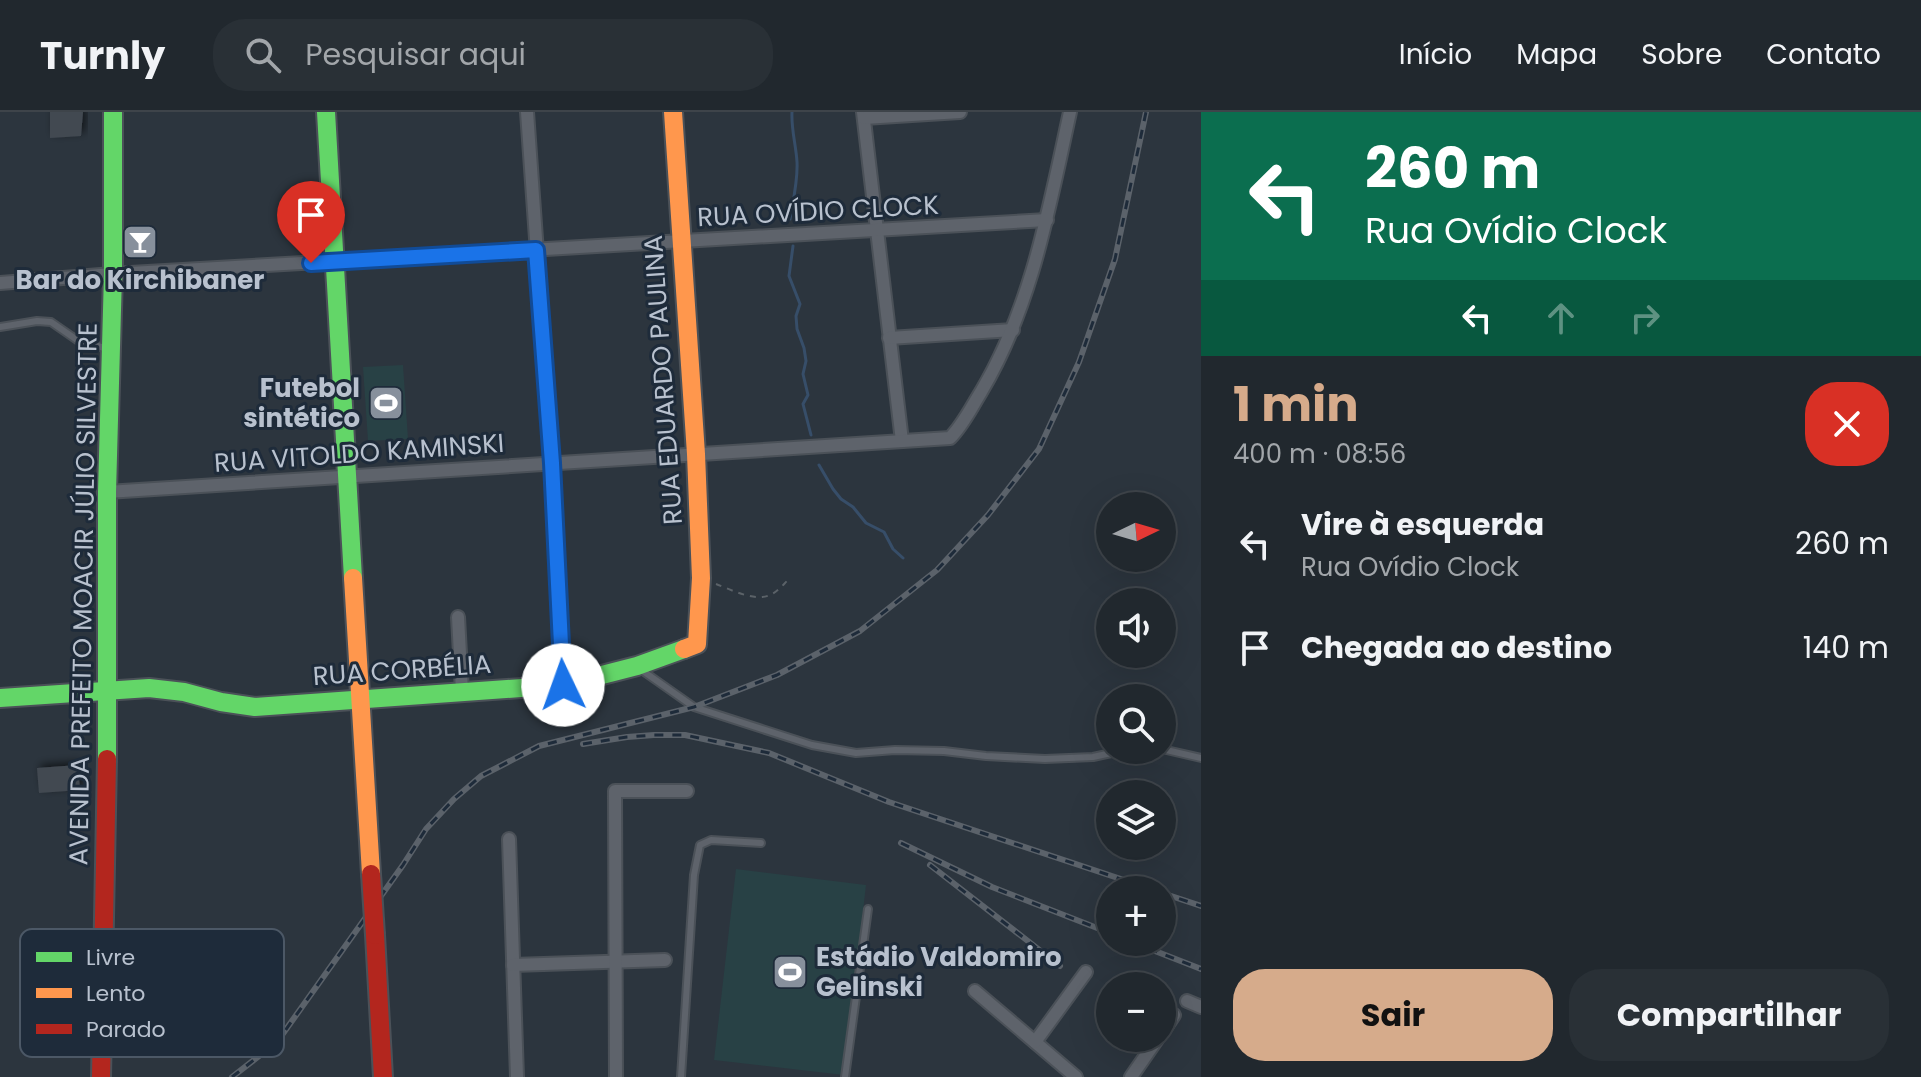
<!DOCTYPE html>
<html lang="pt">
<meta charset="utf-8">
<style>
:root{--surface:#21282e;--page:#293036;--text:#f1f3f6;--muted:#a2a6aa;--line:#3e444a;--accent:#d6ab8b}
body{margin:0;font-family:Poppins,sans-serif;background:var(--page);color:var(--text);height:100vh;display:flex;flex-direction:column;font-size:30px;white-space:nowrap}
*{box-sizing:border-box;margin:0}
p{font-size:26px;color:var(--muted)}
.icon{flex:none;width:44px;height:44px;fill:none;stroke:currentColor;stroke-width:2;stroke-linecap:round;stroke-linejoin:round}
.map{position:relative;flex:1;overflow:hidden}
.sheet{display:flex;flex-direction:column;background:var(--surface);width:720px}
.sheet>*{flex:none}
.guide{background:#0b6e4f;color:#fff;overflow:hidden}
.needle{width:52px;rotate:85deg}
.fabs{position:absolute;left:1096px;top:380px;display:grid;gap:16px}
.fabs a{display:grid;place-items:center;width:80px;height:80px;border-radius:50%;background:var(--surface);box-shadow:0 8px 32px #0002,0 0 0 2px var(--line);font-size:40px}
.pin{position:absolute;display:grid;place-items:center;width:68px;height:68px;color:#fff;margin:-82px -34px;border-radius:50% 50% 50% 0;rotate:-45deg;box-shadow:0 0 8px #0007}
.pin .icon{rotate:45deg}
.me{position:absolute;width:88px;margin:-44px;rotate:357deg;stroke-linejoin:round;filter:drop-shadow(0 0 6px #0008)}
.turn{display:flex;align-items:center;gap:28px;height:168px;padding:0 32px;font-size:36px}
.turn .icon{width:104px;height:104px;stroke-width:2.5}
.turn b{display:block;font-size:56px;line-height:68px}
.lanes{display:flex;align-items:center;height:76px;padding:0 32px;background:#0003;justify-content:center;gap:40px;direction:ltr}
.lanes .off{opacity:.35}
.round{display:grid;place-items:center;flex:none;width:84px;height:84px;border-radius:32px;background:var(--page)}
.summary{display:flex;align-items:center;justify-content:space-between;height:136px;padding:0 32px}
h1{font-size:48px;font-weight:700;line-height:60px;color:var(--accent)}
.button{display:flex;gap:16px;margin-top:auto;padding:16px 32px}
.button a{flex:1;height:92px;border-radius:32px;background:var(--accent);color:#111;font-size:32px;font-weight:700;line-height:92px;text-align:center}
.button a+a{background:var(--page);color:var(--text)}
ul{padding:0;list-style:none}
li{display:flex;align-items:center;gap:24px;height:104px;padding:0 32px}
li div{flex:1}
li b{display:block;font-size:30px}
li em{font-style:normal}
header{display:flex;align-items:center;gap:48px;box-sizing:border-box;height:112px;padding:0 40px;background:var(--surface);border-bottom:2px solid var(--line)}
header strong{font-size:38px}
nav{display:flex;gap:44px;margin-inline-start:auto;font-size:28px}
.search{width:560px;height:72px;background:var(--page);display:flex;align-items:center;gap:20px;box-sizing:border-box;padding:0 28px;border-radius:32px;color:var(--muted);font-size:30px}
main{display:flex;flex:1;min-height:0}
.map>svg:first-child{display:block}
</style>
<header>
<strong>Turnly</strong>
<div class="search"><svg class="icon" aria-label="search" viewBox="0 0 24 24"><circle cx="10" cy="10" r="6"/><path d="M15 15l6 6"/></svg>Pesquisar aqui</div>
<nav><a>Início</a><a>Mapa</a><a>Sobre</a><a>Contato</a></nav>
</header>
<main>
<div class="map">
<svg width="1201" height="965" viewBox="0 0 1201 965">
<defs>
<filter id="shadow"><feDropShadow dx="3.5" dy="-3.5" stdDeviation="4" flood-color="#0009"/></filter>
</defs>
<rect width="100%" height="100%" fill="#2c353e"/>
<g fill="#284145">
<polygon points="403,253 408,327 368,329 363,255"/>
<polygon points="736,757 866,773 844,963 714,948"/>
</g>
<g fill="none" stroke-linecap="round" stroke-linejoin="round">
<g stroke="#374e69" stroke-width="3">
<path d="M790,107C793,89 798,69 797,50C796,33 791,17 792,0"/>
<polyline points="793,134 789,164 800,192 796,204 797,217 804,236 806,249 803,262 808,283 803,292 811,323"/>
<polyline points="819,353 833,377 841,387 853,395 866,411 884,420 893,437 903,446"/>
</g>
</g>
<g fill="#424951" filter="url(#shadow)">
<polygon points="50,0 83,0 81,24 50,26"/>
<polygon points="78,653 80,678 39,681 37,656"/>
</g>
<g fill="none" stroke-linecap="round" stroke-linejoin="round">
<g stroke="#4b5158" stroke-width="10">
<g id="lane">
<polyline points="0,215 37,209 51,210 77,228 108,237"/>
<polyline points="640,557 694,595 812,633 856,641 895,638 944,639 986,644 1045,647 1093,645 1125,638"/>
<polyline points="1162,637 1201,646"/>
<polyline points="681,965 694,763 700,733 711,728 761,731"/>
<polyline points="845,965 868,797"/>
</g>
</g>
<g stroke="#4b5158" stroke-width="16">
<g id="street">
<polyline points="527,0 552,351 563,573"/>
<polyline points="863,0 902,329"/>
<polyline points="864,6 960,0"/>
<polyline points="0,171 113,162 1047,108"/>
<polyline points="889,226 1013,218"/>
<path d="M107,380L950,326C963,313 971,296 981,280C1032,194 1049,96 1070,0"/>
<polyline points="458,505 462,579"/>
<polyline points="509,727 517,965"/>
<polyline points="513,853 665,848"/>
<polyline points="975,879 1076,965"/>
<polyline points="1187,889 1201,895"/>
<polyline points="1162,921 1174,903"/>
<polyline points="1035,930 1086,860"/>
<polyline points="616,965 615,679 687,679"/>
<polyline points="1131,965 1158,926"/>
</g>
</g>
<g stroke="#4b5158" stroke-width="22">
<g id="fast">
<polyline points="326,0 353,466"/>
<polyline points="0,586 149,576 184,580 221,590 255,595 563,573 637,554 684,537"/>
<polyline points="107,647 107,380 113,162 113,0"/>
</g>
</g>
<g stroke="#4b5158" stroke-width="22">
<g id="slow">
<polyline points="673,0 696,342 701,466 697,532 684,537"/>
<polyline points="353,466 371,762"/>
</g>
</g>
<g stroke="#4b5158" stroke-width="22">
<g id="jam">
<polyline points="375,823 383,965"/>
<polyline points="101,965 107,647"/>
</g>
</g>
<path stroke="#5b6268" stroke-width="2" stroke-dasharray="6 6" stroke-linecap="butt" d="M716,472C732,478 756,491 772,482C778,479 783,473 787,469"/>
<use href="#lane" stroke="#5e636b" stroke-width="6"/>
<use href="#street" stroke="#5e636b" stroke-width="12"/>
<use href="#fast" stroke="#63d668" stroke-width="18"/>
<use href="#slow" stroke="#ff974d" stroke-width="18"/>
<use href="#jam" stroke="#b3261e" stroke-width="18"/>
<g stroke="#5b626a" stroke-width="6">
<g id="rail">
<polyline points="583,632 627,625 654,623 685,623 769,641 889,690 1154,778"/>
<polyline points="901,731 992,775 1110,821"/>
<polyline points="930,753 1060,854"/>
<polyline points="1162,781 1201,794"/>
<polyline points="1132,830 1201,857"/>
<polyline points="232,965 277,930 403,753 426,717 454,687 481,664 539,634 694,595 777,563 860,519 937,458 988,403 1039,337 1079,250 1115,147 1146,0"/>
</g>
</g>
<use href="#rail" stroke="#1e2b3a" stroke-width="3" stroke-dasharray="9" stroke-linecap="butt"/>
<g stroke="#4b5158" stroke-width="22" stroke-linecap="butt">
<polyline id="jam-bridge" points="371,762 375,823"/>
</g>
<use href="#jam-bridge" stroke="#b3261e" stroke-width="18"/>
</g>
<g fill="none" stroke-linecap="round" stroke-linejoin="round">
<g stroke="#114b97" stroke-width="20">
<polyline id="route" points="311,151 536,138 552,351 563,573"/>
</g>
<use href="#route" stroke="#1a73e8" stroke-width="14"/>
</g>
<defs>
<g id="bar-square" transform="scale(1.8)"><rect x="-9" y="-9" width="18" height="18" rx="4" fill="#87909c" stroke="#1e2b3a"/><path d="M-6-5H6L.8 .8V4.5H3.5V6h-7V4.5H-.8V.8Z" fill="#fff"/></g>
<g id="stadium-square" transform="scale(1.8)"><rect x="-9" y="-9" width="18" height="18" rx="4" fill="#87909c" stroke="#1e2b3a"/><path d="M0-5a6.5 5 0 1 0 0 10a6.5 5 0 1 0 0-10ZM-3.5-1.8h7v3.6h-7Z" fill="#fff"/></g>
</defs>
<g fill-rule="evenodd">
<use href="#bar-square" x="140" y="130"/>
<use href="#stadium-square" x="386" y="291"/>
<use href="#stadium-square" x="790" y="860"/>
</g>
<g text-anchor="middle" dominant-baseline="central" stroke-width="6" stroke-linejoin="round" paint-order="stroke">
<g font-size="26" fill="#b8c1ce" stroke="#1e2b3a">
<text transform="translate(818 99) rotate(-3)">RUA OVÍDIO CLOCK</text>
<text transform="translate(663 268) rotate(-94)">RUA EDUARDO PAULINA</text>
<text transform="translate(359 341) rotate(-4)">RUA VITOLDO KAMINSKI</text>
<text transform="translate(83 482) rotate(-89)">AVENIDA PREFEITO MOACIR JÚLIO SILVESTRE</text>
<text transform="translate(402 558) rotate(-4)">RUA CORBÉLIA</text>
</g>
<g font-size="26" font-weight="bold" fill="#b8c1ce" stroke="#1e2b3a">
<text x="140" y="168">Bar do Kirchibaner</text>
<text x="360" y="276" text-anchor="end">Futebol<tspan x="360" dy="30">sintético</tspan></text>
<text x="816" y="845" text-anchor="start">Estádio Valdomiro<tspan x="816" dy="30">Gelinski</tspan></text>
</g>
</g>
<rect x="20" y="817" width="264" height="128" rx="12" fill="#1e2b3a" stroke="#4c5866" stroke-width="2"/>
<rect x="36" y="840" width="36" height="10" fill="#63d668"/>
<rect x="36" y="876" width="36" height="10" fill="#ff974d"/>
<rect x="36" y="912" width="36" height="10" fill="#b3261e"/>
<g font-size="22" fill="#b8c1ce">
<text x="86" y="853">Livre</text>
<text x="86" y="889">Lento</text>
<text x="86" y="925">Parado</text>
</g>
</svg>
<div class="fabs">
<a><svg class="needle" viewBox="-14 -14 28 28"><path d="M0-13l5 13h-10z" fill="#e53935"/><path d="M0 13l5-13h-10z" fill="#a2a6aa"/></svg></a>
<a><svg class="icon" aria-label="sound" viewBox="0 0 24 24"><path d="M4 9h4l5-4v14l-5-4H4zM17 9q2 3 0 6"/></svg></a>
<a><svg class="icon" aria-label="search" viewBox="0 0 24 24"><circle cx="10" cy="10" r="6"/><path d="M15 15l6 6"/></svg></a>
<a><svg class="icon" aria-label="layers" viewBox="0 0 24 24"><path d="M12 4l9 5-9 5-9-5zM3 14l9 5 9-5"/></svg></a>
<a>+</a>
<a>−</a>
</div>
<div class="pin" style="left:311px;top:151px;background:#d93025"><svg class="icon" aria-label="arrive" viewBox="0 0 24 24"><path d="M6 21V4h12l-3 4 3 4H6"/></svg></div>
<svg class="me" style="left:563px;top:573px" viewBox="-20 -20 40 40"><circle r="19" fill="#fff"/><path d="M0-13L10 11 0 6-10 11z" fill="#1a73e8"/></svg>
</div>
<section class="sheet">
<div class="guide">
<div class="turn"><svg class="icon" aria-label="left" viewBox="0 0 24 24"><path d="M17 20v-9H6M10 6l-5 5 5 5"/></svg><div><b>260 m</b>Rua Ovídio Clock</div></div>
<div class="lanes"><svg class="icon" aria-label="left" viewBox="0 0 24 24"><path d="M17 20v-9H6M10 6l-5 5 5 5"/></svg><svg class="icon off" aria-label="ahead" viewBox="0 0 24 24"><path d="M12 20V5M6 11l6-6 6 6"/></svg><svg class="icon off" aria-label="right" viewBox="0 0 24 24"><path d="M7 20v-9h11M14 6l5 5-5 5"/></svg></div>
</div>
<div class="summary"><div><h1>1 min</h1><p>400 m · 08:56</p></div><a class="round" style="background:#d93025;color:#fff"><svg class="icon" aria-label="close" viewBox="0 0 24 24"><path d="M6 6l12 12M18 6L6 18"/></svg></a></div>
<ul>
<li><svg class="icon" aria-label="left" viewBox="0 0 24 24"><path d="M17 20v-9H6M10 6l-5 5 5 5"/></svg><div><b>Vire à esquerda</b><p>Rua Ovídio Clock</p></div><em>260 m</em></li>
<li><svg class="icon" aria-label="arrive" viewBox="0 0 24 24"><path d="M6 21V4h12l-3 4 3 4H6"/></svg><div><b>Chegada ao destino</b></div><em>140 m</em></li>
</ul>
<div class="button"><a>Sair</a><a>Compartilhar</a></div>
</section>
</main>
